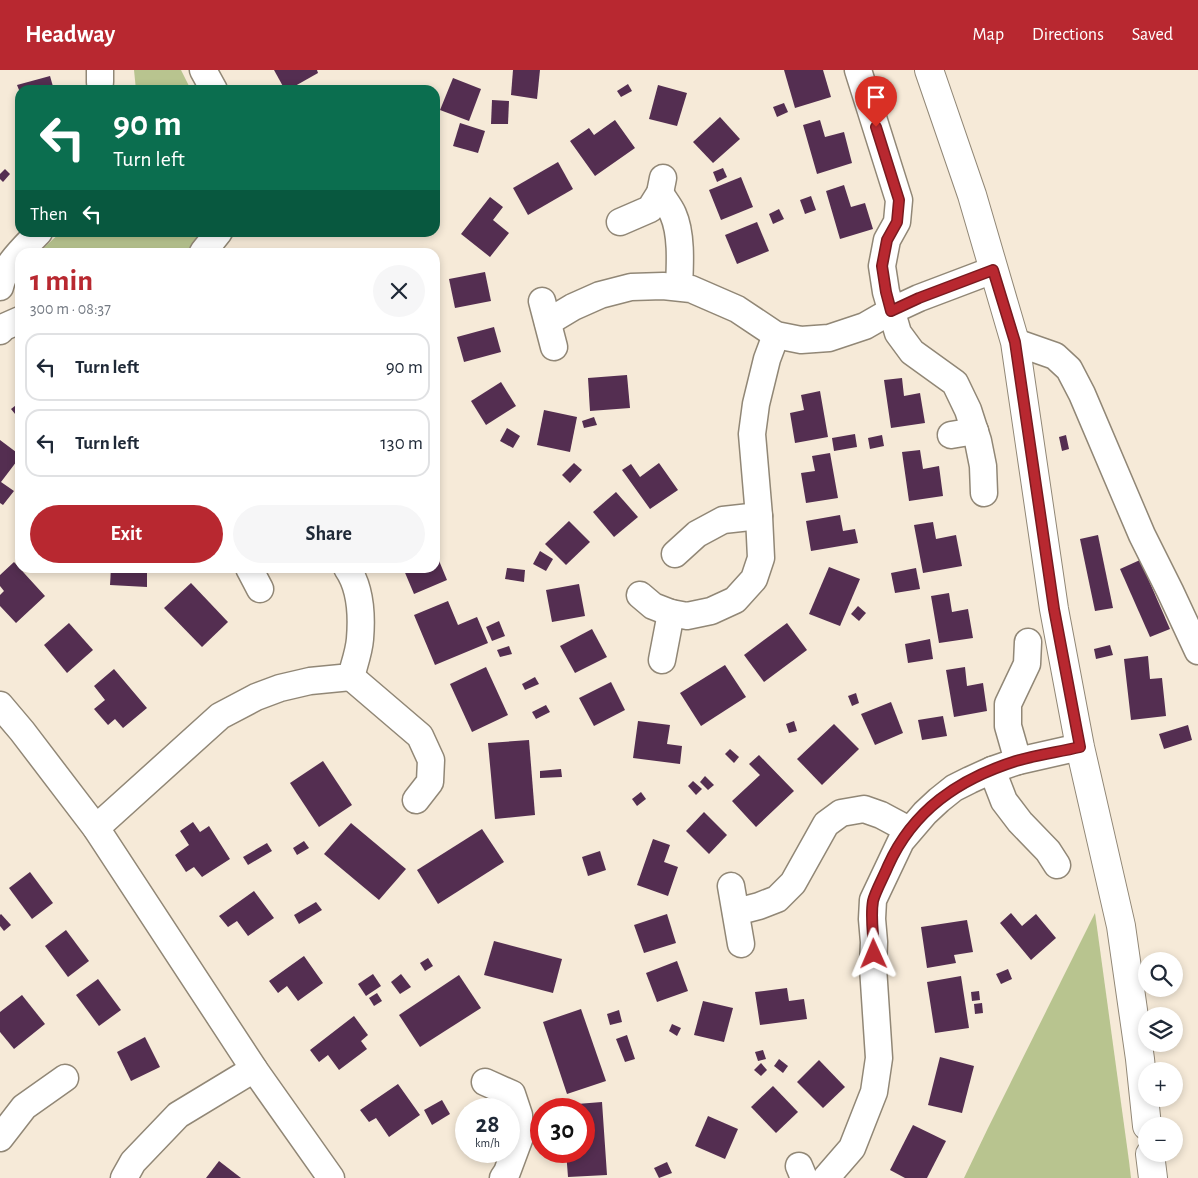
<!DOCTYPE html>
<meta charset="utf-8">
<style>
:root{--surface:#fff;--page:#f6f6f7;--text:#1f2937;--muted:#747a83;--line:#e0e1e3;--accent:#b82830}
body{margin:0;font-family:"Alegreya Sans",sans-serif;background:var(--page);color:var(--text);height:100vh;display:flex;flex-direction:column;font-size:19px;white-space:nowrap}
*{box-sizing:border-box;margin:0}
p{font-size:16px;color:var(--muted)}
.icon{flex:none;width:28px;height:28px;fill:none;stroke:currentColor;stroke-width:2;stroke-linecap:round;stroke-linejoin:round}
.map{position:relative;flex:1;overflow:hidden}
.details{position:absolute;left:15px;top:178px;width:425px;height:325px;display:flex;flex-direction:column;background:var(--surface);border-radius:15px;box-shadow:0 2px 8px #0003}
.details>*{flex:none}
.banner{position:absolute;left:15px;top:15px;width:425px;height:152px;border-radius:15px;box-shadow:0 2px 8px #0003;background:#0b6e4f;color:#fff;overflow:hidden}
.buttons{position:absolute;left:1138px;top:882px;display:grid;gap:10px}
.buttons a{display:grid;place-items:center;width:45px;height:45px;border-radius:50%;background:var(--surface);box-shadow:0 2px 8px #0003;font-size:25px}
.speed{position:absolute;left:455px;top:1028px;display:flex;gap:10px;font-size:25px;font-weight:700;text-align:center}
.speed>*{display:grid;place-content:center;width:65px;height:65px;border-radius:50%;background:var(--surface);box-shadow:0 2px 8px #0003;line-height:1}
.speed small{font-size:12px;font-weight:400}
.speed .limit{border:8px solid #d22;background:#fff;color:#111}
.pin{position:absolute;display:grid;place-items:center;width:42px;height:42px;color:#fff;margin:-51px -21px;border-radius:50% 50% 50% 0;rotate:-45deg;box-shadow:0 0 5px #0007}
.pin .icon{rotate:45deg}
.me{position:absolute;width:55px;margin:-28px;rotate:359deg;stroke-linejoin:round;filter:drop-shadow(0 0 4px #0008)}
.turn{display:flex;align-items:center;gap:18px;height:105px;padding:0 15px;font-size:22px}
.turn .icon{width:65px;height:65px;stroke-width:2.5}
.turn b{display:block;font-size:35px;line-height:42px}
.then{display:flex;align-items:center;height:48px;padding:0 15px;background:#0003;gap:10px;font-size:19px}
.round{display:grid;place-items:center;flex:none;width:52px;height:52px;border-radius:26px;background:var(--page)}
.head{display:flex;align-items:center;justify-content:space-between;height:85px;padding:0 15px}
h1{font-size:30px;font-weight:600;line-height:38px;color:var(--accent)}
.action{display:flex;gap:10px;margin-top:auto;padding:10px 15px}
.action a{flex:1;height:58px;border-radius:30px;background:var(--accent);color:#fff;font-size:20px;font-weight:600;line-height:58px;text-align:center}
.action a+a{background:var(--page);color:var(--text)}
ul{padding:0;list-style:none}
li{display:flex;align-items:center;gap:15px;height:68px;margin:0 10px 8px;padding:0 5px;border:2px solid var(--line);border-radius:15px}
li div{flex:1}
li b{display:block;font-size:19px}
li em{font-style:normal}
header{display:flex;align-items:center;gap:30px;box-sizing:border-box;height:70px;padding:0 25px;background:var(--accent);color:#fff}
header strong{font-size:24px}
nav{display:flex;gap:28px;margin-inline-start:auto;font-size:18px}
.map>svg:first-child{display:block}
</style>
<header>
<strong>Headway</strong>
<nav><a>Map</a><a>Directions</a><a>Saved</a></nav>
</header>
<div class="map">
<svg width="1198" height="1108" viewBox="0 0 1198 1108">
<rect width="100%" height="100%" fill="#f6ead8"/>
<g fill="#b8c48f">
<polygon points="134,0 181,0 191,20 136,20"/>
<polygon points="60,163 202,163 196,172 187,182 39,182"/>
<polygon points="1095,843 1129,1091 1131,1108 964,1108 988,1058"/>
</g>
<g fill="#542e51">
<polygon points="274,0 317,0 318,3 288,20 285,20"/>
<polygon points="513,0 540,0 537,29 511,25"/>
<polygon points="784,0 823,0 831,27 795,38"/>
<polygon points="50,6 54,20 19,20 17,15"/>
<polygon points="453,8 481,19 469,51 440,40"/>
<polygon points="628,14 632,21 621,27 617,21"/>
<polygon points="658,15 687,23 677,56 649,49"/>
<polygon points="492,30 509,31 508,54 491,54"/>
<polygon points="784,33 788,42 777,47 773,37"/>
<polygon points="720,47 740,69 713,93 693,72"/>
<polygon points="615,50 635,78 595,106 570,71 589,58 594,65"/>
<polygon points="820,50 825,67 844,62 852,93 817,104 803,55"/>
<polygon points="460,53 485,61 478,83 453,76"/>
<polygon points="558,92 573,119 528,145 513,118"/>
<polygon points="723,98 727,107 717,112 713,102"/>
<polygon points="5,99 10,104 3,112 0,109 0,104"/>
<polygon points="741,107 753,137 721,150 709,120"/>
<polygon points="844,115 851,137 865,133 873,159 840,169 826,121"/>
<polygon points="811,126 816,140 805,144 800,130"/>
<polygon points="490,127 503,137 493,150 509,163 490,187 461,164"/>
<polygon points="779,139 784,149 773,154 769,144"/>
<polygon points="757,152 769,181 737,194 725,165"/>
<polygon points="485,202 491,231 455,238 449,209"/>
<polygon points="494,257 501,282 464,292 457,267"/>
<polygon points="627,305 630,338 590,341 588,308"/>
<polygon points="902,308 904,326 920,323 925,353 891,358 884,310"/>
<polygon points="501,312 516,336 486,355 471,331"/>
<polygon points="820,321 828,367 795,373 790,343 804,340 801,325"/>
<polygon points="20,332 20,350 11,339"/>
<polygon points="544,340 577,347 570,382 537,375"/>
<polygon points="594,347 597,355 584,358 582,351"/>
<polygon points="507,358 520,366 513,378 500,371"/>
<polygon points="855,364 857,377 834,381 832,368"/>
<polygon points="882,365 884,376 870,379 868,368"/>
<polygon points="1066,365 1069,379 1062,381 1059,367"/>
<polygon points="0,370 20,385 20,387 1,412 14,421 3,435 0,433"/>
<polygon points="920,380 923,399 939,396 943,426 909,431 902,382"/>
<polygon points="830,383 838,428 806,433 801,403 815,401 812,386"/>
<polygon points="574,393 582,400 570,413 562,405"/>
<polygon points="659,393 678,420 650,439 622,400 631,394 640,407"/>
<polygon points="616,422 638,447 614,467 593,442"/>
<polygon points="840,445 843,461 855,459 858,473 811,481 806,451"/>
<polygon points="569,451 590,472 566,495 545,474"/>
<polygon points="933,452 936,469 956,465 962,496 923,503 914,455"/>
<polygon points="1098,465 1113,538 1095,541 1080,469"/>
<polygon points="435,481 447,510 414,524 403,498 435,498"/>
<polygon points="540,481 553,489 546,501 533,494"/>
<polygon points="1140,490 1170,559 1150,567 1120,499"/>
<polygon points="14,492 45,526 16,553 0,536 0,525 4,521 0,516 0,505"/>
<polygon points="829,497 860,509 840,556 809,544"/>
<polygon points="111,498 147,498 147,517 110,515"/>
<polygon points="507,498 525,500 524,512 505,509"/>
<polygon points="916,498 920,519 895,523 891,503"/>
<polygon points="191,513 228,552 202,577 164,538"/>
<polygon points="579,514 585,546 552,552 546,520"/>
<polygon points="949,523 952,542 968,539 973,568 939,573 931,526"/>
<polygon points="448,531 458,555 477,547 488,573 435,595 414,545"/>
<polygon points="858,536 866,543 859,551 851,544"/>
<polygon points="499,551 505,566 492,571 486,557"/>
<polygon points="69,553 93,580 67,603 44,575"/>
<polygon points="787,553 807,580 764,612 744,585"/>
<polygon points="592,559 607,587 575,603 560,576"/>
<polygon points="930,569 933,589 908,593 905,574"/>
<polygon points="1110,575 1113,585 1096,589 1094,579"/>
<polygon points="509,576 512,584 500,587 497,580"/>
<polygon points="1148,586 1150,609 1162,608 1166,646 1131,650 1124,589"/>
<polygon points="725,595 746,627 701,656 680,623"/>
<polygon points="486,597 508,645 472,662 450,614"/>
<polygon points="965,597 967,616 983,613 987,641 954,647 946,600"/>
<polygon points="114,599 147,638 123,658 115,649 108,655 94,639 105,630 94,616"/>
<polygon points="535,607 539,614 525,620 522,614"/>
<polygon points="611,612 625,640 594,656 579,628"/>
<polygon points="856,623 859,633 852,636 848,626"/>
<polygon points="891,632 903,663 875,675 861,644"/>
<polygon points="546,635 550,642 536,649 532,642"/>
<polygon points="943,646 947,666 922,670 918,650"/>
<polygon points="638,651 670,655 667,674 682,676 680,694 633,688"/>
<polygon points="794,651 797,661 789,663 786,654"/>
<polygon points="834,654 859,679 822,715 797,689"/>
<polygon points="1188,655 1192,670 1164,679 1159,664"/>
<polygon points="529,670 535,745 495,749 488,673"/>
<polygon points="730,679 739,687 734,693 725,684"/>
<polygon points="759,685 794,721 756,757 732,731 760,705 749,694"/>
<polygon points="323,691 352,735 319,757 290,713"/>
<polygon points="561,699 562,707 540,708 540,701"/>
<polygon points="705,706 714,715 708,720 700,712"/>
<polygon points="693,711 702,719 696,725 688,716"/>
<polygon points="641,722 646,729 637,736 632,729"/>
<polygon points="704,742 727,765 709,784 686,761"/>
<polygon points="193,752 200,762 209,756 230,789 202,807 194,797 186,802 175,785 189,775 180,761"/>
<polygon points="351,753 406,799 379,830 324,784"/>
<polygon points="482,759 504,792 438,834 417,800"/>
<polygon points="653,769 670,775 664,792 678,797 668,826 637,815"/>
<polygon points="304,771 309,778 297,785 293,778"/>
<polygon points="267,773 272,781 248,795 243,787"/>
<polygon points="600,781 606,800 588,806 582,787"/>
<polygon points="30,802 53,833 32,849 9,818"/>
<polygon points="254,821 274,848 248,866 237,851 228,857 219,846"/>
<polygon points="316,832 322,840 299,854 294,845"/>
<polygon points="1011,843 1022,856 1036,844 1056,868 1031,890 1000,853"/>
<polygon points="1,844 11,855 4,861 0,856 0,845"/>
<polygon points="667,844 676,873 644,883 634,855"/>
<polygon points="967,850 973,882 954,885 956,893 927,898 921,857"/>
<polygon points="66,860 89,891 68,907 45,876"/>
<polygon points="494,871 562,889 553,923 484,905"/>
<polygon points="304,886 323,913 298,931 287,916 278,923 269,911"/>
<polygon points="428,888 433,896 425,901 420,893"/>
<polygon points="677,891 688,921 657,932 646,903"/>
<polygon points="1008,899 1012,909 1001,914 996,904"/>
<polygon points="373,904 381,916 366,926 358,914"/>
<polygon points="401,904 411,917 400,924 391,912"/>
<polygon points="459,905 481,938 420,977 399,945"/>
<polygon points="961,906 969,958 935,963 927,912"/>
<polygon points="98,909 121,940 99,956 76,925"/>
<polygon points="787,918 789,931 804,929 807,949 760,955 755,922"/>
<polygon points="979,921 980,930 972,931 971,922"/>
<polygon points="377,923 382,931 374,936 369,928"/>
<polygon points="22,925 45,954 14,979 0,962 0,942"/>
<polygon points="703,931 733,938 724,972 694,965"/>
<polygon points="982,933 983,943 975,944 974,934"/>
<polygon points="581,939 606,1011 567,1024 543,952"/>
<polygon points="619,940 622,952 610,955 607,944"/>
<polygon points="354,946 368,965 361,971 367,979 339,1000 328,985 319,992 310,980"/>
<polygon points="672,954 681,958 677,966 669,961"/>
<polygon points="627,965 635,989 625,992 616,969"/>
<polygon points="145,967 160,997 131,1011 117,982"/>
<polygon points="763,980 766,989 758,991 755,982"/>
<polygon points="940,987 974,996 962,1043 928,1035"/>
<polygon points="779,989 788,996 783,1003 774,996"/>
<polygon points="819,990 845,1017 823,1038 797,1012"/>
<polygon points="761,993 767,1000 761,1006 754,1000"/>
<polygon points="398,1014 420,1045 389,1067 376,1048 369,1052 360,1040"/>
<polygon points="773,1016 798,1042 776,1063 751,1037"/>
<polygon points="442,1030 450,1044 432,1055 424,1040"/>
<polygon points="602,1032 607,1105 568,1107 566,1081 584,1081 584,1039 564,1039 564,1035"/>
<polygon points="708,1046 738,1059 725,1089 695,1076"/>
<polygon points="913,1055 946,1071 927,1108 905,1108 890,1100"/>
<polygon points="219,1091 241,1108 206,1108"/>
<polygon points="667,1092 672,1103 659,1108 654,1098"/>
</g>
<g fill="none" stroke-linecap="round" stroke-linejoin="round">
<g stroke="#918776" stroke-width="29">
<g id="minor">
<polyline points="203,0 214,20"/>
<polyline points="858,0 899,130 897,152 887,170 882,196 886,222 898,263 912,282 955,313 968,340 978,371 983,396 984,423"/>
<polyline points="100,12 100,0"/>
<path d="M660,123C664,130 670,137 673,144C682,164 680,195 679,217"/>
<polyline points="620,152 650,139 660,123 663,108"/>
<polyline points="203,182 219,162"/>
<path d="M0,217C5,194 24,178 39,162"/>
<polyline points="542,231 554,277"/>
<polyline points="548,252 573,237 600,225 631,217 663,216 691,219 737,239 776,265 801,270 829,268 865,256 891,241 919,228 993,200"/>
<polyline points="0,261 4,257 20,250"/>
<polyline points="1015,272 1055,286 1069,299 1082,324 1142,465 1170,521 1198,581"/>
<polyline points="951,365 975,361"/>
<polyline points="675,484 697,464 723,450 759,446"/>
<polyline points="249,498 260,519"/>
<polyline points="640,525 653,536 671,543 687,546 711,541 735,530 754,509 761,488 759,446 752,364 756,334 767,289 776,265"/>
<polyline points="662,590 671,543"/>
<polyline points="351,607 420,666 431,690 430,712 416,730"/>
<polyline points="0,635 22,661 96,758 254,999 331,1108"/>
<polyline points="1018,691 1008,656 1008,634 1027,594 1028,572"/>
<polyline points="992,700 1004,731 1020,752 1048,781 1057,795"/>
<path d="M96,758L220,646L256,627L280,618L310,611L351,607C354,595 359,582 360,569C362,545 361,518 347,498"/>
<polyline points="731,816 741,874"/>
<polyline points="736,842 759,836 777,829 793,813 826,754 841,743 864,739 881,745 909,760"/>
<polyline points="485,1012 512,1024 519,1045 520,1067 507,1102 503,1108"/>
<polyline points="0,1068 24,1037 65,1008"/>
<polyline points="799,1096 804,1108"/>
<polyline points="124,1108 133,1092 178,1045 254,999"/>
<polyline points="826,1108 852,1078 874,1022 879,988 873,897 874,872 872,849 873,830 901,771 925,743 939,730 954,718 970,710 992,700 1018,691 1080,677"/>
</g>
</g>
<g stroke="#918776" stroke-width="30">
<g id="tertiary">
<polyline points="929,0 972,125 1015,272 1054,539 1080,677 1121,856 1140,989 1147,1056"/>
<polyline points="1150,1084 1153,1108"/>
</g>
</g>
<use href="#minor" stroke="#fff" stroke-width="26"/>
<use href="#tertiary" stroke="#fff" stroke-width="28"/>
</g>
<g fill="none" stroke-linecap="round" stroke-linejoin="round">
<g stroke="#781a1f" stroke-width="12">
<path id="route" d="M874,884C874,867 870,848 873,831C875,822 884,806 888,796C913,740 959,709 1016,691C1037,685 1059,682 1080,677L1054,539L1015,272L993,200L919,228L891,241L886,222L882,196L887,170L897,152L899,130L876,57"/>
</g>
<use href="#route" stroke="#b82830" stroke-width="9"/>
</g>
</svg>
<div class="buttons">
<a><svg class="icon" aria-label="search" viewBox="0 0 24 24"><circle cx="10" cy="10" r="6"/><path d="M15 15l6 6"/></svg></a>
<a><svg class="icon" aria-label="layers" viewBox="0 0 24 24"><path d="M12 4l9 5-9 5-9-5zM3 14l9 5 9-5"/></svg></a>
<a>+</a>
<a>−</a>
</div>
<div class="speed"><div>28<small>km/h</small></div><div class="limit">30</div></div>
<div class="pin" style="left:876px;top:57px;background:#d93025"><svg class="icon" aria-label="arrive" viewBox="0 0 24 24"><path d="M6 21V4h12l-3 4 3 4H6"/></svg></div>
<svg class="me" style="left:874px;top:884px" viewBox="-20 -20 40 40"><path d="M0-17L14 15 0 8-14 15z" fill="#b82830" stroke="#fff" stroke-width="4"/></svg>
<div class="banner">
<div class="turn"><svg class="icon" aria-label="left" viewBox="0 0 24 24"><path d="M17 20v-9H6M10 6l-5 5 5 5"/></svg><div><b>90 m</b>Turn left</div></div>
<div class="then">Then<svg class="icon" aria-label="left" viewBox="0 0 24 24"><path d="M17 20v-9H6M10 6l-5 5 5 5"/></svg></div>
</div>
<section class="details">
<div class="head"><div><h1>1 min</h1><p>300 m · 08:37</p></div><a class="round"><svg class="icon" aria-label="close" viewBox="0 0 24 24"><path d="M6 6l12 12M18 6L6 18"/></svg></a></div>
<ul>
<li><svg class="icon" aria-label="left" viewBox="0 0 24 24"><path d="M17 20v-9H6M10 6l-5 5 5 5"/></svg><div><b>Turn left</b></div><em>90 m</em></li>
<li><svg class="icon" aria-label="left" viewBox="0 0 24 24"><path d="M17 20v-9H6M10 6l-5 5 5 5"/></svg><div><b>Turn left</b></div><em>130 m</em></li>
</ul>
<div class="action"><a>Exit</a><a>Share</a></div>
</section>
</div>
